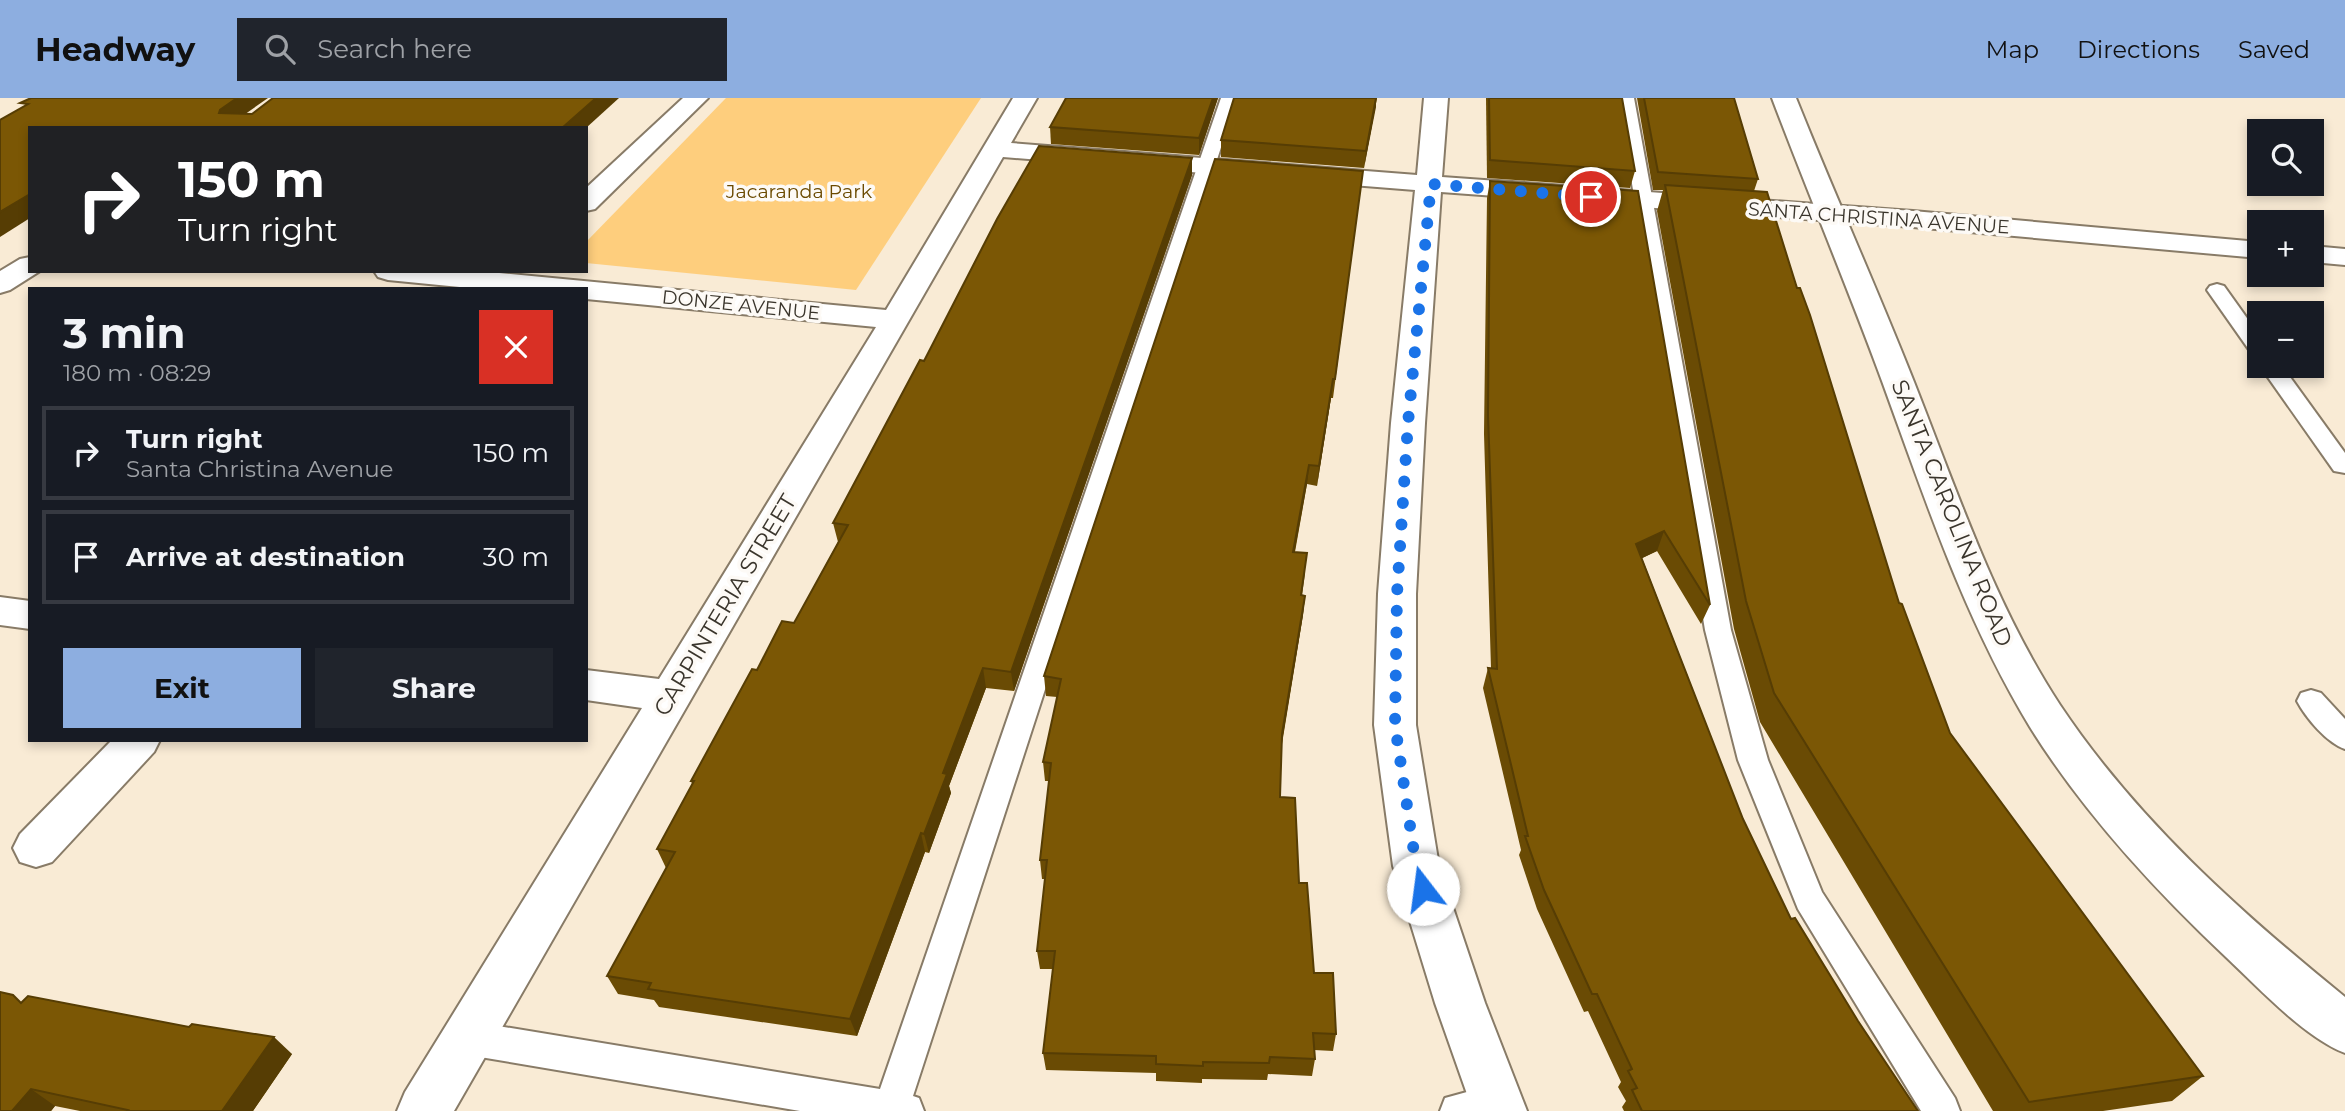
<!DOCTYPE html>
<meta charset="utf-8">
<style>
:root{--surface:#171b24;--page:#20242c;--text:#f1f3f6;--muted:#9ea1a6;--line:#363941;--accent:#8daee0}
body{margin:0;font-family:Montserrat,sans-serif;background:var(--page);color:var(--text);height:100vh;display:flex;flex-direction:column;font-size:26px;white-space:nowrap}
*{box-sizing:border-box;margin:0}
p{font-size:23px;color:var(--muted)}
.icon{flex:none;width:38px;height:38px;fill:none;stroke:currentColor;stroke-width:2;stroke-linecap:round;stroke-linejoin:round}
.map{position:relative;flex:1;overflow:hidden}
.panel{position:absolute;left:28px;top:189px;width:560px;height:455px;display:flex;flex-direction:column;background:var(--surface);border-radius:0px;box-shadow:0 4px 10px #0003}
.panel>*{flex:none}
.top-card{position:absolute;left:28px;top:28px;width:560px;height:147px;border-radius:0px;box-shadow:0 4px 10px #0003;background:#202124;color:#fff;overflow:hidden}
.buttons{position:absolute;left:2247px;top:21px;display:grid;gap:14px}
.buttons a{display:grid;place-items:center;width:77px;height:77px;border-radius:0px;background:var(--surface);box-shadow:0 4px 10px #0003;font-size:35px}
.pin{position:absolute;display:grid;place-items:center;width:60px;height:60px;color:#fff;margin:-30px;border:4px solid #fff;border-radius:50%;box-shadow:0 2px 7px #0007}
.me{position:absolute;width:77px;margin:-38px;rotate:345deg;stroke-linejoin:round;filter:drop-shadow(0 0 5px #0008)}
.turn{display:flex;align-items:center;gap:24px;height:147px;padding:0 35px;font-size:32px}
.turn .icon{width:91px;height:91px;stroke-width:2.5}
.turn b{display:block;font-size:49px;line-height:60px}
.round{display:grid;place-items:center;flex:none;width:74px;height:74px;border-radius:0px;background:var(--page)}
.overview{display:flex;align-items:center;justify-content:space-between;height:119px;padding:0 35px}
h1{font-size:42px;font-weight:700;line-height:52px}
.cta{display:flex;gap:14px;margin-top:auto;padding:14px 35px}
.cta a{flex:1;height:80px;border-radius:0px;background:var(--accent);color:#111;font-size:28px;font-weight:700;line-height:80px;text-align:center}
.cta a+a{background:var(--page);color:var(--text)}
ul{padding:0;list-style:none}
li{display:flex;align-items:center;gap:21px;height:94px;margin:0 14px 10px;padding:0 21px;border:4px solid var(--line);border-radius:0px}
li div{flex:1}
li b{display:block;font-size:26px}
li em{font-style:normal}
header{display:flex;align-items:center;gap:42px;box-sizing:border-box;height:98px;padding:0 35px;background:var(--accent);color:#111}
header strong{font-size:33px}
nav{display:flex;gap:38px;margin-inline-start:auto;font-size:24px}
.search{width:490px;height:63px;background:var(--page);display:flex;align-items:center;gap:18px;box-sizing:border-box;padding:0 24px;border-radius:0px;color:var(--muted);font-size:26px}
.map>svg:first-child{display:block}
</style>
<header>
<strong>Headway</strong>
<div class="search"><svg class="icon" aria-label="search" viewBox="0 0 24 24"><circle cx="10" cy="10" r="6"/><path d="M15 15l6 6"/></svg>Search here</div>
<nav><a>Map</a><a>Directions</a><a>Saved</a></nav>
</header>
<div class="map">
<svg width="2345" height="1013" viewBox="0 0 2345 1013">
<rect width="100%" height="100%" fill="#f9ebd5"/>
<polygon fill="#fece7d" points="726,0 981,0 856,192 586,165 586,144"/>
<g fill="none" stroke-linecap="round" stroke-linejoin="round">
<g stroke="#887b67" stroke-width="4">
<g id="lane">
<polygon points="1221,0 1237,0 913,998 919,1000 924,1013 800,1013 468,957 456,952 450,940 456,928 468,923 880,991"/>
<polygon points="1618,0 1634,0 1731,532 1768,662 1822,794 1955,1000 1960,1013 1921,1013 1798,811 1738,662 1705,532"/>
<polygon points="2217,186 2224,188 2259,237 2259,258 2252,256 2207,192 2210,188"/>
<polygon points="2260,268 2282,268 2345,355 2345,375 2334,373"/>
<path d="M2311,592L2321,595L2345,621V651C2327,645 2306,620 2297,603L2301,595Z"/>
<polygon points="1496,986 1509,991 1514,1004 1510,1013 1440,1013 1445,1000"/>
</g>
</g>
<g stroke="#887b67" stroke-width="4">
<g id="street">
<polygon points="683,0 708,0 595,111 586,113 586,90"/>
<polygon points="1013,0 1037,0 1011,45 1417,77 1424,0 1448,0 1442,79 1913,113 2259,144 2259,160 1913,129 1441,94 1425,325 1416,496 1416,627 1439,768 1485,905 1527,1013 1473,1013 1435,905 1393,768 1374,627 1378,496 1391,325 1415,92 1003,59 454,1013 397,1013 405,994 642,610 586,602 586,572 659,581 876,229 586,201 586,191 480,191 388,182 378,179 374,173 478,173 886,212"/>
<polygon points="2312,148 2345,151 2345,167 2312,164"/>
<polygon points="30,159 30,173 40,173 10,192 0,195 0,173 20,161"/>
<polygon points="0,499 30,503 30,531 0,527"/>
<polygon points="112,642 160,642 154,654 52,764 36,769 20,764 13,750 20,736"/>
</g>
</g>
<g stroke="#887b67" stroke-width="4">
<path id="secondary" d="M1772,0H1796C1834,95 1876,188 1914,284C1957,393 1995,508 2060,607C2136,721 2240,814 2345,899V955C2305,940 2258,889 2226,859C2153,790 2083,714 2030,629C1964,520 1925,401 1882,283C1847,188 1808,95 1772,0Z"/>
</g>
<use href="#lane" fill="#fff" fill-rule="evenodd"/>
<use href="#street" fill="#fff" fill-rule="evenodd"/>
<use href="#secondary" fill="#fff" fill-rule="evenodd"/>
</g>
<g fill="#6a4b04">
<polygon points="1218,0 1199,57 1051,46 1050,29"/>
<polygon points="1234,0 1377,0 1364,70 1221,59 1221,42"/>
<polygon points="1486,0 1622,0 1635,73 1630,90 1487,80"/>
<polygon points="1637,0 1734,0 1758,81 1754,93 1899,505 1950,635 2203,978 2172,1003 2103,1013 1993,1013 1760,624 1734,531 1657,113 1663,92 1653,92"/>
<polygon points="1192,60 1192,77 1014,593 986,590 949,688 951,695 929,755 925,754 857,938 659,909 654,902 618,896 607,878 666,770 657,751 692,686 691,683 757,572 794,525 838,444 833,425 924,263"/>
<polygon points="1363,73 1333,300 1331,300 1317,388 1307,386 1295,454 1305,475 1302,497 1305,498 1303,517 1282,646 1280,699 1299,785 1314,875 1336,936 1333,953 1314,952 1315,961 1312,978 1268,976 1267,982 1202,981 1202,985 1156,983 1156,975 1046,972 1043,955 1053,871 1040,871 1037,853 1045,781 1042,781 1040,762 1049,683 1045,683 1043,664 1057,599 1046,598 1044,578"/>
<polygon points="1490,83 1710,507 1701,526 1657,453 1642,460 1743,721 1791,821 1858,923 1918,1013 1624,1013 1622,1009 1626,1003 1618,989 1621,984 1588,913 1584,914 1537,811 1519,757 1521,752 1483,590 1488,570 1491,570 1484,336 1487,100"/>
<polygon points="23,904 292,956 253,1013 80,1013 55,1008 51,1013 0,1013"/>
</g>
<g fill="#563d04">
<polygon points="237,0 268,0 228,28 219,15 220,12"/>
<polygon points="596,0 619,0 586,30 562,30"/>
<polygon points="1213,0 1218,0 1199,57 1199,40"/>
<polygon points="1376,0 1376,9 1364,70 1366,53"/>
<polygon points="1192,60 1192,77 1014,593 1011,574"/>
<polygon points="30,96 30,120 0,139 0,114"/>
<polygon points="1333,281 1331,300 1317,388 1319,368"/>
<polygon points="1309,367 1307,386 1291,473 1293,454"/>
<polygon points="1664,433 1657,453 1630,466 1636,446"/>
<polygon points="1305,498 1303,517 1280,656 1282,636"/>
<polygon points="983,570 986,590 949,688 951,695 929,755 924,736 943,675"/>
<polygon points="921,735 925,754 857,938 850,921"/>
<polygon points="274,939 292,956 253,1013 222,1013"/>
<polygon points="31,991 55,1008 51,1013 12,1013"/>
</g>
<g fill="#7b5705" stroke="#563d04" stroke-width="2">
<polygon points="31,0 237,0 220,12 219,15 252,16 273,0 596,0 562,30 30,30 30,96 0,114 0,22 28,6 20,5"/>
<polygon points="1066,0 1213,0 1199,40 1050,29"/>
<polygon points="1234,0 1376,0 1366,53 1221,42"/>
<polygon points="1489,0 1622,0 1635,73 1490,62"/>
<polygon points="1644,0 1734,0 1758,81 1658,74"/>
<polygon points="1039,48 1192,60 1011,574 983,570 943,675 947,676 924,736 921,735 850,921 648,891 651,885 607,878 675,754 657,751 694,683 691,683 752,571 757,572 782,523 794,525 848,427 833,425 920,262 924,263 997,121"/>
<polygon points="1215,61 1363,73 1335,281 1333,281 1319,368 1309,367 1293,454 1307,455 1301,497 1305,498 1282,636 1280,699 1295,700 1299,785 1307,785 1314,875 1333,875 1336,936 1313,935 1315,961 1270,959 1269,965 1203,964 1203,968 1156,966 1156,958 1043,955 1055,853 1037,853 1047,762 1040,762 1051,665 1043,664 1061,581 1044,578"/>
<polygon points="1490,83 1638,93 1710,507 1664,433 1636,446 1743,721 1791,821 1795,820 1858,923 1918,1013 1642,1013 1632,992 1637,990 1628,973 1632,971 1597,896 1592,896 1544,792 1525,738 1528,738 1488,570 1497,571 1488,317"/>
<polygon points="1665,87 1767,94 1797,190 1800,190 1810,217 1899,505 1902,506 1950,635 2203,978 2029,1004 1774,595 1746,503"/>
<polygon points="0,894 13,897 21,905 28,898 189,929 192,926 274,939 222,1013 127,1013 128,1012 31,991 12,1013 0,1013"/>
</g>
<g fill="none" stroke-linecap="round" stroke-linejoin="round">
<polyline stroke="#1a73e8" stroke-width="12" stroke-dasharray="0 21.6" points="1423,791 1416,768 1395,627 1397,496 1408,325 1431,86 1591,99"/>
</g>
<g text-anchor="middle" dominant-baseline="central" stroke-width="7" stroke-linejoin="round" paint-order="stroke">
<g font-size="19" fill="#6b4a00" stroke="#fdfaf6">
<text x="799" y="93">Jacaranda Park</text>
</g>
<g font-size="19" fill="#3a352c" stroke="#fdfaf6">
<text transform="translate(1879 120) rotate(4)">SANTA CHRISTINA AVENUE</text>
<text transform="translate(741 207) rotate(6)">DONZE AVENUE</text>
</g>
<g font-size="23" fill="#3a352c" stroke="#fdfaf6">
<text transform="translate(1952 415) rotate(68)">SANTA CAROLINA ROAD</text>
<text transform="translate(725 507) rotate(-59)">CARPINTERIA STREET</text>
</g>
</g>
</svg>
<div class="buttons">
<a><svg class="icon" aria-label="search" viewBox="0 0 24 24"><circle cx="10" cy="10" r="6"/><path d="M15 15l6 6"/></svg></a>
<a>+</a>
<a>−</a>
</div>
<div class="pin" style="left:1591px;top:99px;background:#d93025"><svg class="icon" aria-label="arrive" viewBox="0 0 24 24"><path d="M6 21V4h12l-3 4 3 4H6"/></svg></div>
<svg class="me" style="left:1423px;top:791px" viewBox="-20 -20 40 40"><circle r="19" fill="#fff"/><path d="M0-13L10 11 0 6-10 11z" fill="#1a73e8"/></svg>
<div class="top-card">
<div class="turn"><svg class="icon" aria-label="right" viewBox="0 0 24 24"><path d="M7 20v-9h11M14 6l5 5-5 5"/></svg><div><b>150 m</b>Turn right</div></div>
</div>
<section class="panel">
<div class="overview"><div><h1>3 min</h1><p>180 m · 08:29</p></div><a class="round" style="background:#d93025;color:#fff"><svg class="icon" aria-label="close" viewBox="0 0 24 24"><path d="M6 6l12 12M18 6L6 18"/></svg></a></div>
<ul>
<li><svg class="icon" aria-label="right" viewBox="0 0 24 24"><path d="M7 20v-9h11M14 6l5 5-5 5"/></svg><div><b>Turn right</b><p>Santa Christina Avenue</p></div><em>150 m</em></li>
<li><svg class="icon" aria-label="arrive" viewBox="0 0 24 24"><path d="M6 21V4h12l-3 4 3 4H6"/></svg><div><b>Arrive at destination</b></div><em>30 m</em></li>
</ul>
<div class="cta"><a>Exit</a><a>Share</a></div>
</section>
</div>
